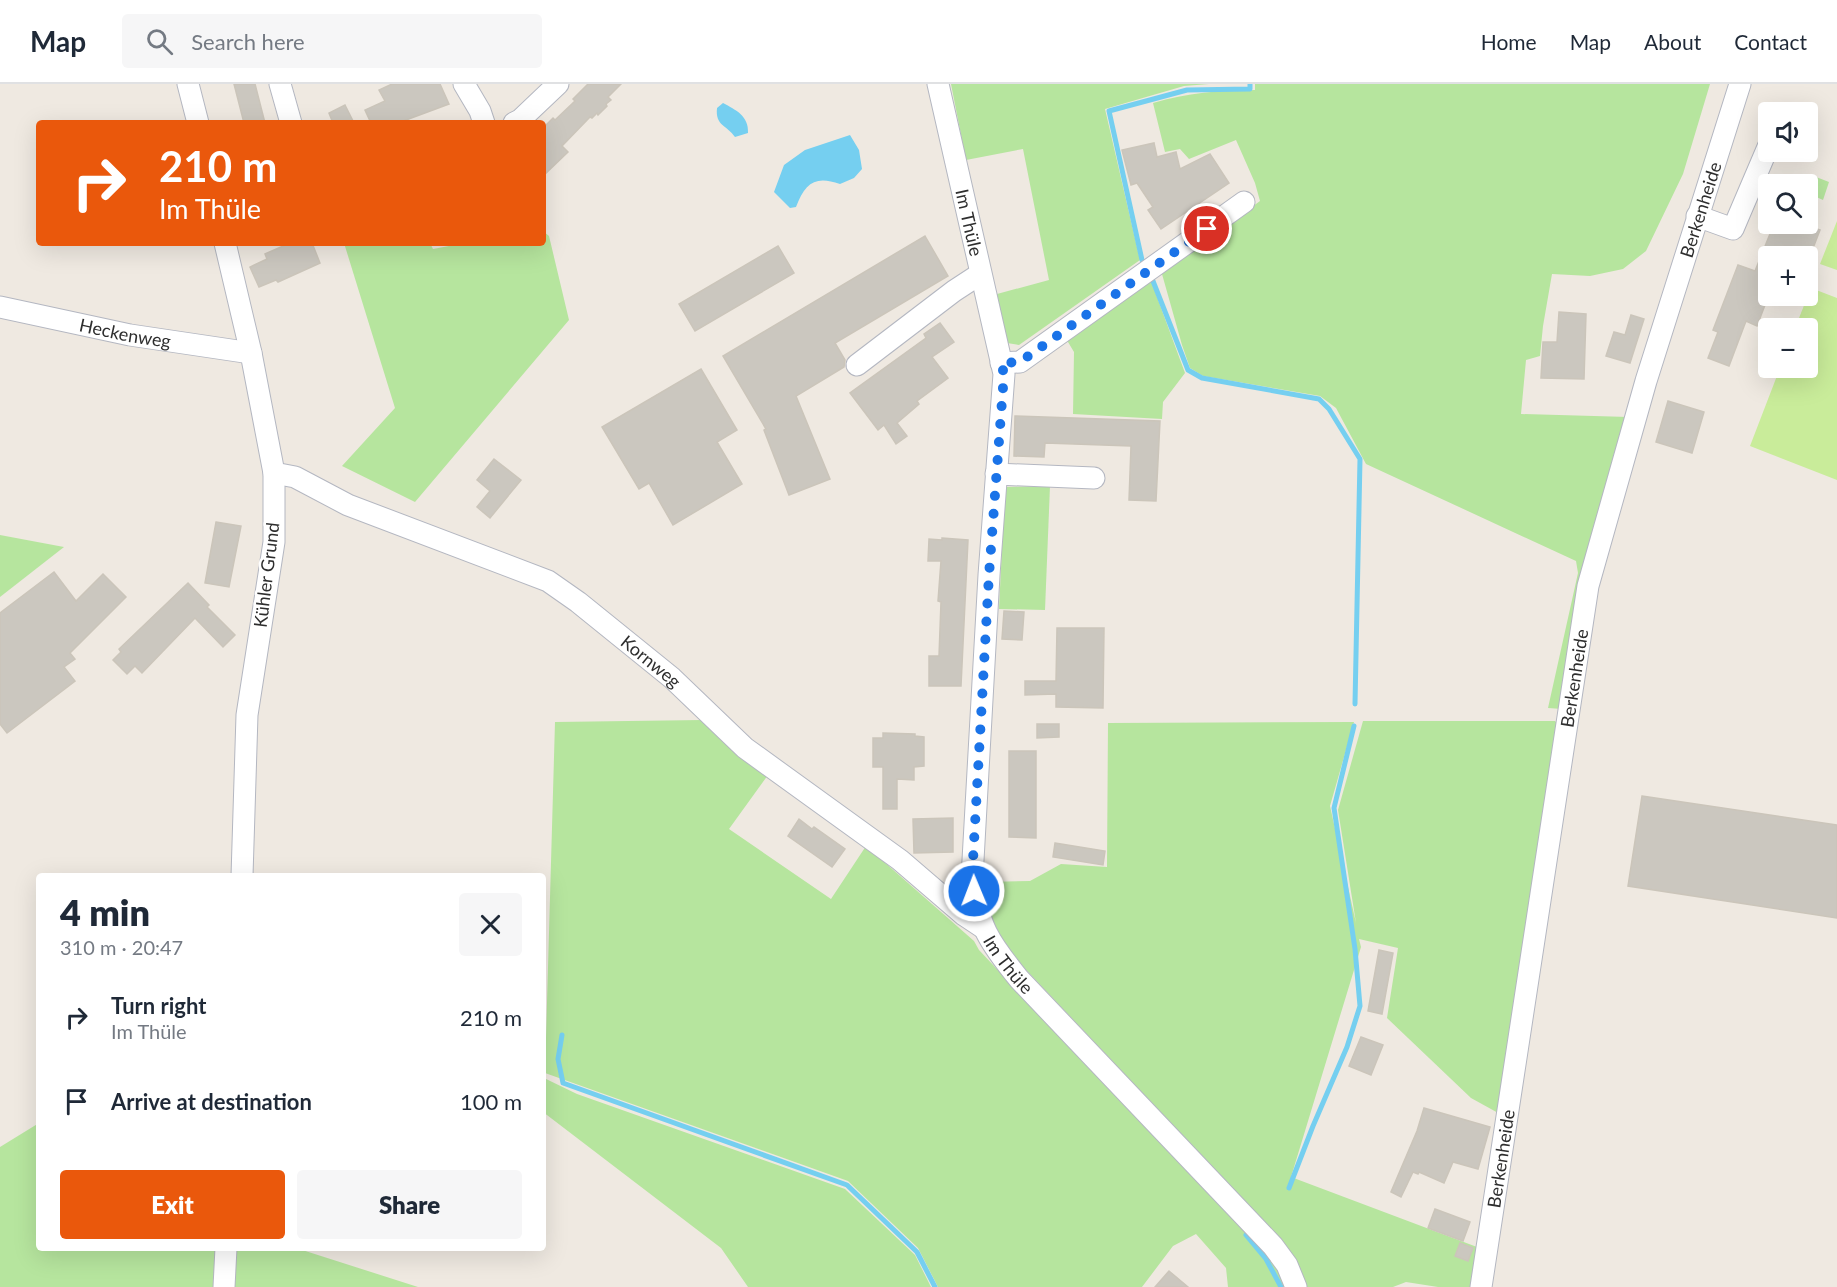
<!DOCTYPE html>
<meta charset="utf-8">
<style>
:root{--surface:#fff;--page:#f6f6f7;--text:#1f2937;--muted:#747a83;--line:#e0e1e3;--accent:#ea580c}
body{margin:0;font-family:Lato,sans-serif;background:var(--page);color:var(--text);height:100vh;display:flex;flex-direction:column;font-size:22px;white-space:nowrap}
*{box-sizing:border-box;margin:0}
p{font-size:20px;color:var(--muted)}
.icon{flex:none;width:33px;height:33px;fill:none;stroke:currentColor;stroke-width:2;stroke-linecap:round;stroke-linejoin:round}
.map{position:relative;flex:1;overflow:hidden}
.details{position:absolute;left:36px;top:789px;width:510px;height:378px;display:flex;flex-direction:column;background:var(--surface);border-radius:6px;box-shadow:0 6px 24px #0002}
.details>*{flex:none}
.guide{position:absolute;left:36px;top:36px;width:510px;height:126px;border-radius:6px;box-shadow:0 6px 24px #0002;background:#ea580c;color:#fff;overflow:hidden}
.controls{position:absolute;left:1758px;top:18px;display:grid;gap:12px}
.controls a{display:grid;place-items:center;width:60px;height:60px;border-radius:6px;background:var(--surface);box-shadow:0 6px 24px #0002;font-size:30px}
.pin{position:absolute;display:grid;place-items:center;width:51px;height:51px;color:#fff;margin:-26px;border:3px solid #fff;border-radius:50%;box-shadow:0 2px 6px #0007}
.me{position:absolute;width:66px;margin:-33px;rotate:359deg;stroke-linejoin:round;filter:drop-shadow(0 0 4px #0008)}
.turn{display:flex;align-items:center;gap:21px;height:126px;padding:0 24px;font-size:27px}
.turn .icon{width:78px;height:78px;stroke-width:2.5}
.turn b{display:block;font-size:42px;line-height:51px}
.round{display:grid;place-items:center;flex:none;width:63px;height:63px;border-radius:6px;background:var(--page)}
.head{display:flex;align-items:center;justify-content:space-between;height:102px;padding:0 24px}
h1{font-size:36px;font-weight:800;line-height:45px}
.action{display:flex;gap:12px;margin-top:auto;padding:12px 24px}
.action a{flex:1;height:69px;border-radius:6px;background:var(--accent);color:#fff;font-size:24px;font-weight:800;line-height:69px;text-align:center}
.action a+a{background:var(--page);color:var(--text)}
ul{padding:0;list-style:none}
li{display:flex;align-items:center;gap:18px;height:84px;padding:0 24px}
li div{flex:1}
li b{display:block;font-size:22px}
li em{font-style:normal}
header{display:flex;align-items:center;gap:36px;box-sizing:border-box;height:84px;padding:0 30px;background:var(--surface);border-bottom:2px solid var(--line)}
header strong{font-size:28px}
nav{display:flex;gap:33px;margin-inline-start:auto;font-size:21px}
.search{width:420px;height:54px;background:var(--page);display:flex;align-items:center;gap:15px;box-sizing:border-box;padding:0 21px;border-radius:6px;color:var(--muted);font-size:22px}
.map>svg:first-child{display:block}
</style>
<header>
<strong>Map</strong>
<div class="search"><svg class="icon" aria-label="search" viewBox="0 0 24 24"><circle cx="10" cy="10" r="6"/><path d="M15 15l6 6"/></svg>Search here</div>
<nav><a>Home</a><a>Map</a><a>About</a><a>Contact</a></nav>
</header>
<div class="map">
<svg width="1837" height="1203" viewBox="0 0 1837 1203">
<rect width="100%" height="100%" fill="#efe9e1"/>
<g fill="#b6e59e">
<polygon points="951,0 1209,0 1184,2 1105,25 1140,176 1019,261 1007,259 997,210 1049,196 1023,65 966,76"/>
<path d="M1255,0H1710L1683,90L1646,167L1623,185L1590,192L1552,190L1543,242L1540,272L1526,276L1521,330L1629,333L1562,625L1548,624L1578,489L1576,477L1366,380L1336,324L1320,312L1203,292L1190,284L1182,261L1162,190L1260,117L1255,99L1236,56L1189,75L1180,65L1165,68L1153,19C1187,9 1220,6 1255,6Z"/>
<polygon points="1811,91 1829,98 1823,116 1814,112 1815,108 1808,106 1807,100"/>
<polygon points="543,147 549,152 569,236 415,418 342,382 395,324 344,159 430,159 433,165 465,159 543,159"/>
<polygon points="1150,194 1185,289 1163,318 1162,335 1073,330 1074,268 1065,253"/>
<polygon points="1050,402 1045,526 999,525 1005,403"/>
<polygon points="0,451 64,463 0,513"/>
<path d="M702,636L768,691L729,745L831,815L866,762L974,857L979,866L1222,1124C1246,1146 1276,1170 1285,1203H1228L1226,1184L1196,1150L1173,1162L1142,1203H938L918,1164L848,1097L545,989L555,638Z"/>
<path d="M1363,637H1555L1560,643L1500,1030L1471,1014L1387,934L1398,864L1359,855L1361,863L1291,1093L1477,1163L1473,1203H1438L1406,1198L1393,1203H1304L1267,1141L1012,871C992,844 986,834 985,798L1030,797L1061,780L1107,783L1108,639L1354,638L1330,722L1356,839L1338,726Z"/>
<polygon points="544,994 577,1010 845,1105 915,1171 931,1203 748,1203 721,1164 543,1028"/>
<polygon points="39,1039 39,1164 296,1164 418,1203 0,1203 0,1063"/>
</g>
<g fill="#c9ec9a">
<polygon points="1837,137 1837,186 1820,180"/>
<polygon points="1811,204 1837,214 1837,396 1750,362 1780,284 1808,284 1808,244 1795,244"/>
</g>
<g fill="#75cff0">
<path d="M723,19C736,26 749,32 748,49L735,53C727,41 715,42 717,24Z"/>
<path d="M850,51L859,66L862,85L854,94L840,100C815,91 805,99 796,123L790,124L774,108L784,81L805,66Z"/>
</g>
<g fill="none" stroke-linecap="round" stroke-linejoin="round">
<g stroke="#75cff0" stroke-width="5">
<polyline points="1142,176 1109,27 1187,6 1250,5 1250,0"/>
<polyline points="1151,192 1188,286 1202,294 1319,315 1329,325 1360,375 1355,620"/>
<polyline points="562,951 558,975 563,999 847,1101 917,1168 935,1203"/>
<polyline points="1289,1104 1313,1042 1347,963 1360,922 1355,865 1334,724 1354,642"/>
<polyline points="1246,1151 1266,1175 1281,1203"/>
</g>
</g>
<g fill="#cbc7bf" stroke="#cbc5ba" stroke-width="1.5">
<polygon points="234,0 255,0 265,39 244,39"/>
<polygon points="392,0 440,0 449,20 398,39 371,39 365,26 385,17 379,6"/>
<polygon points="588,0 621,0 608,13 611,16 606,20 607,22 598,31 597,29 592,34 590,33 562,62 568,68 543,92 543,44 553,34 555,36 575,17 573,15"/>
<polygon points="345,21 354,39 333,39 329,29"/>
<polygon points="1154,59 1157,73 1176,68 1180,85 1210,70 1229,99 1161,145 1148,126 1153,123 1137,99 1131,101 1122,66"/>
<polygon points="1774,140 1802,140 1820,146 1810,172 1768,172 1768,213 1757,242 1746,237 1729,282 1708,274 1718,248 1713,246 1738,181 1755,187"/>
<polygon points="925,152 948,192 835,259 845,276 844,283 796,312 830,395 789,411 764,346 766,345 723,272"/>
<polygon points="290,159 312,159 320,179 278,198 276,196 259,203 250,183 267,175 265,170"/>
<polygon points="778,162 794,189 695,247 679,220"/>
<polygon points="1559,228 1586,230 1584,295 1541,294 1543,258 1557,258"/>
<polygon points="1631,231 1644,235 1630,279 1606,272 1614,248 1625,251"/>
<polygon points="940,239 954,258 932,273 948,294 917,317 919,320 897,339 907,352 896,360 884,341 878,346 850,309 926,254 924,250"/>
<polygon points="701,285 737,346 717,358 742,400 673,441 649,399 639,405 602,343"/>
<polygon points="1668,317 1704,328 1692,369 1656,358"/>
<polygon points="1015,332 1160,337 1156,417 1129,416 1131,362 1045,359 1044,373 1014,372"/>
<polygon points="494,375 521,396 490,434 477,423 490,407 477,396"/>
<polygon points="216,438 241,442 229,503 205,499"/>
<polygon points="942,454 968,456 961,602 929,602 929,572 939,572 941,518 938,517 941,477 928,477 929,455 942,456"/>
<polygon points="54,488 76,517 103,490 126,513 70,569 75,575 64,583 75,597 7,649 0,640 0,529"/>
<polygon points="188,499 209,521 207,523 235,551 223,563 195,534 142,589 135,582 127,590 113,576 121,568 119,565"/>
<polygon points="1004,527 1024,528 1022,556 1002,555"/>
<polygon points="1057,544 1104,544 1103,624 1056,623 1056,610 1025,611 1025,597 1056,597"/>
<polygon points="1037,640 1059,640 1059,653 1037,654"/>
<polygon points="883,649 915,650 915,652 924,653 924,682 914,683 914,696 897,695 897,725 883,725 883,683 873,683 873,654 883,654"/>
<polygon points="1009,667 1036,667 1036,754 1009,753"/>
<polygon points="1642,712 1837,741 1837,834 1628,802"/>
<polygon points="953,734 953,768 914,769 913,735"/>
<polygon points="799,735 812,745 814,743 845,765 832,783 788,752"/>
<polygon points="1055,759 1105,767 1103,781 1053,773"/>
<polygon points="1379,866 1393,869 1382,930 1368,927"/>
<polygon points="1361,953 1383,961 1371,991 1349,982"/>
<polygon points="1424,1024 1490,1043 1478,1085 1453,1078 1444,1099 1419,1088 1418,1090 1413,1088 1401,1113 1391,1108 1417,1047"/>
<polygon points="1435,1125 1470,1138 1463,1157 1428,1144"/>
<polygon points="1460,1159 1473,1164 1468,1177 1455,1172"/>
<polygon points="1169,1187 1188,1203 1155,1203"/>
</g>
<g fill="none" stroke-linecap="round" stroke-linejoin="round">
<g stroke="#b4b7c1" stroke-width="23">
<g id="minor">
<polyline points="188,0 198,39"/>
<polyline points="280,0 291,39"/>
<polyline points="464,0 480,27 484,39"/>
<path id="s1" d="M938,0L1004,290L989,491L972,794C978,842 989,858 1019,895L1273,1162L1287,1181L1296,1203"/>
<polyline points="514,39 520,36 558,0"/>
<polyline points="1697,132 1733,145 1768,63"/>
<polyline points="225,159 251,269 274,389 274,458 247,631 242,792"/>
<path id="s2" d="M0,223L130,251L251,269"/>
<polyline points="1001,279 1020,278 1244,118"/>
<polyline points="857,281 954,207 980,190"/>
<path id="s3" d="M274,389L295,393L348,421L548,497L578,518L672,594L745,664L900,776L964,831L982,843"/>
<polyline points="996,390 1094,394"/>
<polyline points="224,1203 226,1164"/>
<path id="s4" d="M1481,1203L1588,502L1646,297L1740,0"/>
</g>
</g>
<use href="#minor" stroke="#fff" stroke-width="21"/>
</g>
<g fill="none" stroke-linecap="round" stroke-linejoin="round">
<polyline stroke="#1a73e8" stroke-width="10" stroke-dasharray="0 18" points="974,807 972,794 989,491 1004,290 1001,279 1020,278 1207,145"/>
</g>
<g text-anchor="middle" dominant-baseline="central" stroke-width="5" stroke-linejoin="round" paint-order="stroke">
<g font-size="18" fill="#2e2e2e" stroke="#fff">
<text stroke="none"><textPath href="#s4" startOffset="1102">Berkenheide</textPath></text>
<text stroke="none"><textPath href="#s1" startOffset="142">Im Thüle</textPath></text>
<text stroke="none"><textPath href="#s2" startOffset="128">Heckenweg</textPath></text>
<text transform="translate(266 491) rotate(-83)">Kühler Grund</text>
<text stroke="none"><textPath href="#s3" startOffset="426">Kornweg</textPath></text>
<text stroke="none"><textPath href="#s4" startOffset="616">Berkenheide</textPath></text>
<text stroke="none"><textPath href="#s1" startOffset="898">Im Thüle</textPath></text>
<text stroke="none"><textPath href="#s4" startOffset="130">Berkenheide</textPath></text>
</g>
</g>
</svg>
<div class="controls">
<a><svg class="icon" aria-label="sound" viewBox="0 0 24 24"><path d="M4 9h4l5-4v14l-5-4H4zM17 9q2 3 0 6"/></svg></a>
<a><svg class="icon" aria-label="search" viewBox="0 0 24 24"><circle cx="10" cy="10" r="6"/><path d="M15 15l6 6"/></svg></a>
<a>+</a>
<a>−</a>
</div>
<div class="pin" style="left:1207px;top:145px;background:#d93025"><svg class="icon" aria-label="arrive" viewBox="0 0 24 24"><path d="M6 21V4h12l-3 4 3 4H6"/></svg></div>
<svg class="me" style="left:974px;top:807px" viewBox="-20 -20 40 40"><circle r="17" fill="#1a73e8" stroke="#fff" stroke-width="3"/><path d="M0-11L8 9 0 5-8 9z" fill="#fff"/></svg>
<div class="guide">
<div class="turn"><svg class="icon" aria-label="right" viewBox="0 0 24 24"><path d="M7 20v-9h11M14 6l5 5-5 5"/></svg><div><b>210 m</b>Im Thüle</div></div>
</div>
<section class="details">
<div class="head"><div><h1>4 min</h1><p>310 m · 20:47</p></div><a class="round"><svg class="icon" aria-label="close" viewBox="0 0 24 24"><path d="M6 6l12 12M18 6L6 18"/></svg></a></div>
<ul>
<li><svg class="icon" aria-label="right" viewBox="0 0 24 24"><path d="M7 20v-9h11M14 6l5 5-5 5"/></svg><div><b>Turn right</b><p>Im Thüle</p></div><em>210 m</em></li>
<li><svg class="icon" aria-label="arrive" viewBox="0 0 24 24"><path d="M6 21V4h12l-3 4 3 4H6"/></svg><div><b>Arrive at destination</b></div><em>100 m</em></li>
</ul>
<div class="action"><a>Exit</a><a>Share</a></div>
</section>
</div>
